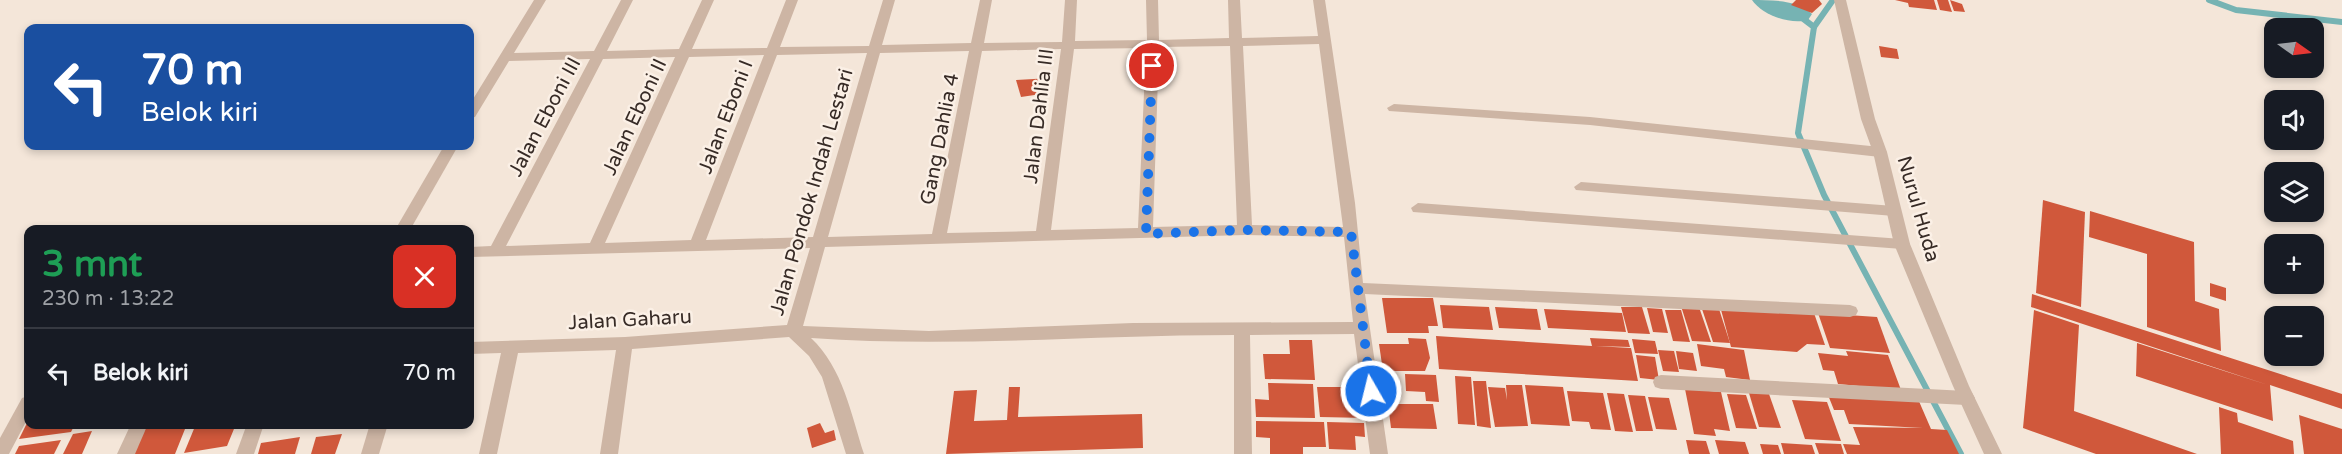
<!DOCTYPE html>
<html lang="id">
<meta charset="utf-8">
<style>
:root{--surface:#171b24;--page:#242831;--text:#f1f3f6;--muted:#9ea1a6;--line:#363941}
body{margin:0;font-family:"Varela Round",sans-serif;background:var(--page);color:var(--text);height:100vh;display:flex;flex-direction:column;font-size:22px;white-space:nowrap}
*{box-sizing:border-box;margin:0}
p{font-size:20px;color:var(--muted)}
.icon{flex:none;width:33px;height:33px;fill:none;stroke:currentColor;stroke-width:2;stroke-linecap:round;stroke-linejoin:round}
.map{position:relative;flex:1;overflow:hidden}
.details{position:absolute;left:24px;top:225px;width:450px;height:204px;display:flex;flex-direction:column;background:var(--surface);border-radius:12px;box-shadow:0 3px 9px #0003}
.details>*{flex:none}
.hud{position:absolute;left:24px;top:24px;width:450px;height:126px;border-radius:12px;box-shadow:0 3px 9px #0003;background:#1a4fa0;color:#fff;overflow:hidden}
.needle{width:39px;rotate:104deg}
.buttons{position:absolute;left:2264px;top:18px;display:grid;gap:12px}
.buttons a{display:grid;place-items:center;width:60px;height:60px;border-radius:12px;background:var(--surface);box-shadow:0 3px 9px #0003;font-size:30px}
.pin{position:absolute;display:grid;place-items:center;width:51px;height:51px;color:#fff;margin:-26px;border:3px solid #fff;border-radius:50%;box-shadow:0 2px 6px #0007}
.me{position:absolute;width:66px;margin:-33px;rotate:352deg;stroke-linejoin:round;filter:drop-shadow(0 0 4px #0008)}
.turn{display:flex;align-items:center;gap:21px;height:126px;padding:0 18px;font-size:27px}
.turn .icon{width:78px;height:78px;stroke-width:2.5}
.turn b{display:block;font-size:42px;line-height:51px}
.round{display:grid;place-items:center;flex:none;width:63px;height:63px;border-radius:12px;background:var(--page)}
.head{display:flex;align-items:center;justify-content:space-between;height:102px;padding:0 18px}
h1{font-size:36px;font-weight:700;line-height:45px;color:#1e9e55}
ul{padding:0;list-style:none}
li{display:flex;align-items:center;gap:18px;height:90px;padding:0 18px;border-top:2px solid var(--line)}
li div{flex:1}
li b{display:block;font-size:22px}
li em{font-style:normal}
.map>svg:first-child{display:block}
</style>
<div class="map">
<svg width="2342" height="454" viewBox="0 0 2342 454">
<rect width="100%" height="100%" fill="#f4e6d9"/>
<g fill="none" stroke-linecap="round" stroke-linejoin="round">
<g stroke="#76b3b3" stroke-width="6">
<polyline points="2209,0 2236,10 2342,22"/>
<polyline points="1797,14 1814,27 1798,133 1824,195 1961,454"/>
<polyline points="1814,27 1833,0"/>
</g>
<path fill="#76b3b3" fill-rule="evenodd" d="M1752,0C1772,0 1799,0 1812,14L1808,20C1790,25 1762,15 1752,0Z"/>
</g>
<g fill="#d0583b">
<polygon points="1796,0 1819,0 1822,4 1812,13 1791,5"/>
<polygon points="1895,0 1934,0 1937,10 1909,7 1908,3"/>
<polygon points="1937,0 1948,0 1952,12 1940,10"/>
<polygon points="1950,0 1962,4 1965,12 1954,11"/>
<polygon points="1879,46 1897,49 1899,59 1881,57"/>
<polygon points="1051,78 1048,93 1021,97 1016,80"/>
<polygon points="2043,200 2085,212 2081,307 2036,293"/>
<polygon points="2090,211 2194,242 2195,301 2219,309 2221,351 2147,327 2147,254 2089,237"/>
<polygon points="2210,283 2226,288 2226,301 2210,296"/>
<polygon points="2032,294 2342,394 2342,409 2270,385 2273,421 2136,376 2137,343 2268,385 2031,307"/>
<polygon points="1382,298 1433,298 1438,326 1428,326 1429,333 1387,333"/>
<polygon points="1440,305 1489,307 1493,330 1443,328"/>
<polygon points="1681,306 1699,307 1711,342 1692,341"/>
<polygon points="1720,306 1814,313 1825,345 1807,344 1797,352 1731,347"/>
<polygon points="1495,307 1537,309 1541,330 1499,328"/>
<polygon points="1621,307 1642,307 1650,334 1628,333"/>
<polygon points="1647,308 1662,309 1668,333 1653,332"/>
<polygon points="1544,309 1622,313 1626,332 1548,328"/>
<polygon points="1702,309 1719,309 1730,343 1713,342"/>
<polygon points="1665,310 1681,310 1690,342 1673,341"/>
<polygon points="2034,310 2079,325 2074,411 2197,454 2096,454 2023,428"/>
<polygon points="1818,313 1877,317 1890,353 1830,348"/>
<polygon points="1436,336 1592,346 1590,338 1628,340 1630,347 1595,346 1631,348 1638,381 1439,369"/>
<polygon points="1408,338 1426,339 1430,358 1425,371 1383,371 1379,344 1409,344"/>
<polygon points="1632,339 1655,341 1658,354 1635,353"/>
<polygon points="1289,340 1312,340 1315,380 1265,379 1263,354 1290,354"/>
<polygon points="1697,344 1744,350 1750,380 1726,377 1724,369 1701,366"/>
<polygon points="1658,350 1674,351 1679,372 1663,371"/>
<polygon points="1676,351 1693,353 1697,371 1679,369"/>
<polygon points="1846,351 1888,355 1901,390 1838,384 1834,371 1823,370 1818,353 1848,356"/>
<polygon points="1636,355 1655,357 1659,380 1640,378"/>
<polygon points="1405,374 1436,375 1439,402 1426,401 1425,392 1406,391"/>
<polygon points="1455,376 1471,377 1475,425 1458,424"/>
<polygon points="1473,381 1486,381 1491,428 1477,426"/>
<polygon points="1268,383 1313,384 1315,418 1256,417 1255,399 1269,400"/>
<polygon points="1506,385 1522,385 1528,426 1495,427 1488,387 1505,388 1507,400"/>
<polygon points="1525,385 1563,387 1570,426 1531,424"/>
<polygon points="1009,387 1020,387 1018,417 1142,414 1143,448 946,454 954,391 977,390 974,421 1007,420"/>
<polygon points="1317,387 1363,387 1366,418 1320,417"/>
<polygon points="1685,389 1721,392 1730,431 1714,429 1716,436 1694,434"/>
<polygon points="1567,391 1603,393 1611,430 1591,429 1589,422 1572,421"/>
<polygon points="1607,393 1624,394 1633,432 1615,431"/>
<polygon points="1749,393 1769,394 1781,428 1759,427"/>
<polygon points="1727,394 1746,395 1757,429 1736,428"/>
<polygon points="1628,395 1645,396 1653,431 1636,431"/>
<polygon points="1828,395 1918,399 1931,429 1947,430 1959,454 1847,454 1843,444 1860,445 1853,427 1923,428 1849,424 1844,410 1834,410"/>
<polygon points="1648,397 1669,398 1677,430 1656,429"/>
<polygon points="1792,400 1827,402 1841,441 1805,439"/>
<polygon points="1388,404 1433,404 1437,429 1391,428"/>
<polygon points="2219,407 2237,413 2238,422 2293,441 2294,454 2221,454"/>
<polygon points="2299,415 2342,429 2342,454 2304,454"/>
<polygon points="28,421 28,424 75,424 71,432 19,439"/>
<polygon points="1256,421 1324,422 1326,447 1303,447 1303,454 1270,454 1270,438 1256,437"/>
<polygon points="1327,422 1364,423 1365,437 1355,436 1356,450 1329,449"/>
<polygon points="820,423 825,433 834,430 836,440 812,448 807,428"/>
<polygon points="147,424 187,424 175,454 134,454"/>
<polygon points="196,424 236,424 227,446 184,453"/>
<polygon points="92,431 82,454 63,454 73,434"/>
<polygon points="342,434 335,454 311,454 316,437"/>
<polygon points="300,437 295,454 258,454 261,443"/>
<polygon points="61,440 54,454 15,454 19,446"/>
<polygon points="1686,440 1706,441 1710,454 1689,454"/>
<polygon points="1715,440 1745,442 1749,454 1719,454"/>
<polygon points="1781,443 1812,445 1815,454 1784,454"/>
<polygon points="1815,443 1841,444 1844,454 1819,454"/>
<polygon points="1760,444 1778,445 1781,454 1763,454"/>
</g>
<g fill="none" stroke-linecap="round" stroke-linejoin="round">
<g fill="#cdb5a4" fill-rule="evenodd">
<path d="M534,0H546L514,53L594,51L621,0H633L607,51L679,49L702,0H714L692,49L767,48L786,0H798L780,47L869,46L883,0H895L882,45L971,43L980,0H992L984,43L1062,42L1065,0H1077L1075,41L1147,40L1146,0H1158L1159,40L1229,38L1228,0H1240L1242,38L1318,36L1313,0H1325L1355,203L1363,283L1850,305L1856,307L1858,311L1856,315L1850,317L1365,294L1388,454H1370L1354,334L1250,335L1252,454H1234V335C1093,335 952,348 811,338C843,368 851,414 864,454H846L822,377L809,356L789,337L632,349L618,454H600L616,350L518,353L497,454H479L501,353L470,354V342L625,337L787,325L810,248L470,257V247L491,246L590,59L509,61L475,117L470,118V104ZM1319,44L1343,227L1252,225L1243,46ZM1230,46L1237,225L1153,227L1159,47ZM1146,48L1138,228L1051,230L1074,49ZM1061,49L1036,231L947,233L982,51ZM969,51L932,234L828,237L880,53ZM867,53L813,237L706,240L777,55ZM764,55L691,240L605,243L689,57ZM675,57L590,243L506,246L603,59ZM1245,235L1344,237L1353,322L1133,323L929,331L803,326L825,247Z"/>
<polygon points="1394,104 1590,117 1880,147 1887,152 1880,157 1590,125 1389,111 1387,108"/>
<polygon points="444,146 458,146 410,230 395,230"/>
<polygon points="1581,182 1894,206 1901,211 1894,216 1576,190 1574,187"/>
<polygon points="1418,203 1902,239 1907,240 1910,244 1907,248 1902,249 1413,212 1411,208"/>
<polygon points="1661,375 1966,391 1972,393 1975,398 1972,403 1966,405 1661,389 1655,387 1653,382 1655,377"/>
<polygon points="28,396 28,418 9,454 0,454 0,438 22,398"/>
<polygon points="131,424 148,424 135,454 117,454"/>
<polygon points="247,424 264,424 254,454 236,454"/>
<polygon points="370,424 388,424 379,454 361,454"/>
</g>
<polygon fill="#cdb5a4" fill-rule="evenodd" points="1834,0 1846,0 1875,119 1887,152 1910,244 1969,386 2002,454 1984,454 1953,386 1894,244 1873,152 1861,119"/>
</g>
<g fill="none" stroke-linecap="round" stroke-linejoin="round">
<polyline stroke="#1a73e8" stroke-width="10" stroke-dasharray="0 18" points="1152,66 1146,234 1245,230 1351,232 1371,391"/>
</g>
<g text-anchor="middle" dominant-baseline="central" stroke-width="5" stroke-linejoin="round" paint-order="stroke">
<g font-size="20" fill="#372b26" stroke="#fbf0e6">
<text transform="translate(1039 116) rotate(-83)">Jalan Dahlia III</text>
<text transform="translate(545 117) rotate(-62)">Jalan Eboni III</text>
<text transform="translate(635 117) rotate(-65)">Jalan Eboni II</text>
<text transform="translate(726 117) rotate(-69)">Jalan Eboni I</text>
<text transform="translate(940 139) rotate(-79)">Gang Dahlia 4</text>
<text transform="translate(812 192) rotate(-74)">Jalan Pondok Indah Lestari</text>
<text transform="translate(1918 209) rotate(74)">Nurul Huda</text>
<text transform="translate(630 320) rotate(-3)">Jalan Gaharu</text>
</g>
</g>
</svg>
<div class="buttons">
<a><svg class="needle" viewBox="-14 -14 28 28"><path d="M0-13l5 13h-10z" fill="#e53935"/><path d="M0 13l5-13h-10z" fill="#9ea1a6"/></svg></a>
<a><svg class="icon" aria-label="sound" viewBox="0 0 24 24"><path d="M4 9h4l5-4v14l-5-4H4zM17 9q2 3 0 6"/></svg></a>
<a><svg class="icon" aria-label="layers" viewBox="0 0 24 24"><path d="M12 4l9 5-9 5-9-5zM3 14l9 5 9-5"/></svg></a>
<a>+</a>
<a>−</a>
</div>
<div class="pin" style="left:1152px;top:66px;background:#d93025"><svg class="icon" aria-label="arrive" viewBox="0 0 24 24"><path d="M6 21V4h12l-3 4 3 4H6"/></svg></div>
<svg class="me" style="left:1371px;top:391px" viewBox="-20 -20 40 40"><circle r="17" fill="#1a73e8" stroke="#fff" stroke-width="3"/><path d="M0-11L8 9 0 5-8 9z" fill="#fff"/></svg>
<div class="hud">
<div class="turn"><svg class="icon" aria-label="left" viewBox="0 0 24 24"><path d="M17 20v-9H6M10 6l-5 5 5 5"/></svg><div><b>70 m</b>Belok kiri</div></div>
</div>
<section class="details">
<div class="head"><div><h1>3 mnt</h1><p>230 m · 13:22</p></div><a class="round" style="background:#d93025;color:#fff"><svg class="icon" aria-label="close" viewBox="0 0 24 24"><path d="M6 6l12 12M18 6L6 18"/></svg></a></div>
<ul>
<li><svg class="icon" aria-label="left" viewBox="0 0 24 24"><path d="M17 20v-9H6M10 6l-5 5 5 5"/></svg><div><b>Belok kiri</b></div><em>70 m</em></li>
</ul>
</section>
</div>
